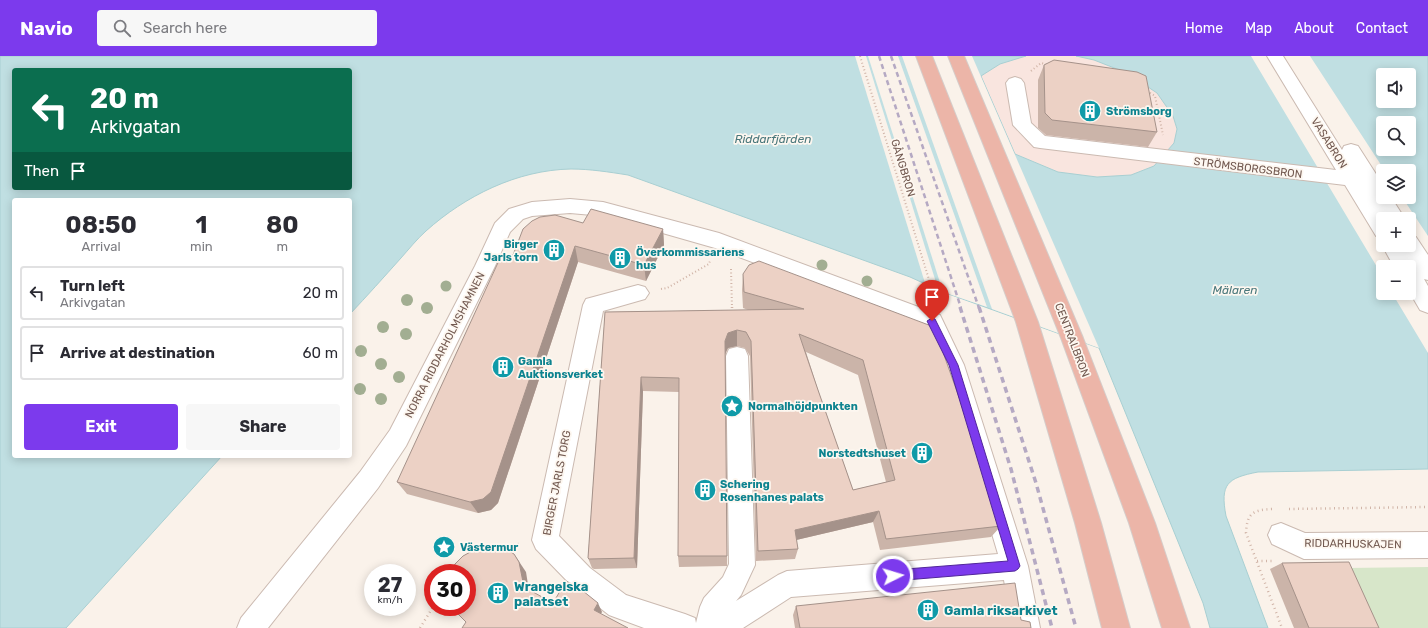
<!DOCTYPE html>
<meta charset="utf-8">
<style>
:root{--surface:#fff;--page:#f7f7f7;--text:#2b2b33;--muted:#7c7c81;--line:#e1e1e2;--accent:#7c3aed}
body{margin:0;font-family:Rubik,sans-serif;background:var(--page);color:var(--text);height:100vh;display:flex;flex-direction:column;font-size:15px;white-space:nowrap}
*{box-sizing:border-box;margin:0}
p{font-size:13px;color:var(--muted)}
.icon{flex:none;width:22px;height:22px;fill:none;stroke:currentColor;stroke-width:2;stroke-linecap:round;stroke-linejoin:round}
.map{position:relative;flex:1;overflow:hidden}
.drawer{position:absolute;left:12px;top:142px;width:340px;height:260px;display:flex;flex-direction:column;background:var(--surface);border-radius:4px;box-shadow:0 2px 10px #0003}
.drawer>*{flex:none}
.banner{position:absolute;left:12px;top:12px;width:340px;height:122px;border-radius:4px;box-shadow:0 2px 10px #0003;background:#0b6e4f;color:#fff;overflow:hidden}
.controls{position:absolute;left:1376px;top:12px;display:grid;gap:8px}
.controls a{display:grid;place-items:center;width:40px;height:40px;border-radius:4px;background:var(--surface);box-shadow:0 2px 10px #0003;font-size:20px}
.speed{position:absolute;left:364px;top:508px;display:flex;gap:8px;font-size:20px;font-weight:700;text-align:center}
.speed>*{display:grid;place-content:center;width:52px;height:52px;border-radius:50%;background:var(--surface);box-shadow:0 2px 10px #0003;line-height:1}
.speed small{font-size:10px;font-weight:400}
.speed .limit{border:6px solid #d22;background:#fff;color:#111}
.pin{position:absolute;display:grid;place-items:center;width:34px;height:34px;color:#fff;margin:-41px -17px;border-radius:50% 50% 50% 0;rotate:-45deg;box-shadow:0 0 4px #0007}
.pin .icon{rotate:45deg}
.me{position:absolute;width:44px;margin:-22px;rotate:85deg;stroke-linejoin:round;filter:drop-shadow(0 0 3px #0008)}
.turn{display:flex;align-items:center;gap:14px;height:84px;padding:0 12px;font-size:18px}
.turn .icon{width:52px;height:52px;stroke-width:2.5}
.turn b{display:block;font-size:28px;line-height:34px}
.then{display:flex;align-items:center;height:38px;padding:0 12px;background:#0003;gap:8px;font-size:15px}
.eta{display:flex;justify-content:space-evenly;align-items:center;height:68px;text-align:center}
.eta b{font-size:24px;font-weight:700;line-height:28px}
.primary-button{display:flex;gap:8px;margin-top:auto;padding:8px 12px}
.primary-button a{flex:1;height:46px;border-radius:4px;background:var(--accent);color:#fff;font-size:16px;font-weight:700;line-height:46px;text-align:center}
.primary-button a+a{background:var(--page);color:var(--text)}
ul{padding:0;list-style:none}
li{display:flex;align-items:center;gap:12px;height:54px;margin:0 8px 6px;padding:0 4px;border:2px solid var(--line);border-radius:4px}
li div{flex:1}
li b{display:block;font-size:15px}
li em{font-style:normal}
header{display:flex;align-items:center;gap:24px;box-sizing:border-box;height:56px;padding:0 20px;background:var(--accent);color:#fff}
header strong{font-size:19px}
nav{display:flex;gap:22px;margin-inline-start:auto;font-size:14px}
.search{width:280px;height:36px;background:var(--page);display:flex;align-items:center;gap:10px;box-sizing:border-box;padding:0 14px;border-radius:4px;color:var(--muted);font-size:15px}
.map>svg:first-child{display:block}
</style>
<header>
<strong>Navio</strong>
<div class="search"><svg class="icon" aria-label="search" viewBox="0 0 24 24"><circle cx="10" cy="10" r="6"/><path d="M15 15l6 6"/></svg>Search here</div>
<nav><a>Home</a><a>Map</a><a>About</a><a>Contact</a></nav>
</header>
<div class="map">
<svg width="1428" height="572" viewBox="0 0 1428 572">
<rect width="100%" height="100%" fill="#faf2ea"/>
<polygon fill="#f9e5df" points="1026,0 1076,0 1094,4 1127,17 1157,37 1173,60 1177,73 1174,87 1154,110 1131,119 1097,121 1058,116 1015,98 981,20 1000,8"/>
<polygon fill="#d7e6c9" points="1428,511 1428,572 1372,572 1346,512"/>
<path fill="#c0dfe2" stroke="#a8cfd2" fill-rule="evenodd" d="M0,0H1026L1000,8L981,20L1015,98L1058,116L1097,121L1131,119L1154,110L1174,87L1177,73L1173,60L1157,37L1127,17L1094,4L1076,0H1428V413L1258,416C1227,422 1220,428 1226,460L1268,572H1210L1203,547L1099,292L943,236L910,221L628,119C609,116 590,113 571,113C517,114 465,140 426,175C417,183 409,193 401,202C384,221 367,240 350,258V144H14V400H222L66,572H0ZM14,14H350V132H14ZM1383,19H1409V45H1383ZM1383,67H1409V93H1383ZM1383,115H1409V141H1383ZM1383,163H1409V189H1383ZM1383,211H1409V237H1383Z"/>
<g fill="#faf2ea" fill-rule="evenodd">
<polygon points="855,0 866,0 938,233 925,227"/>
<polygon points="868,0 898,0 987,251 943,236"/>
<polygon points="902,0 972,0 1099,292 992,253"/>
<path d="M1251,0H1310L1385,115H1383V141H1402L1428,180V297L1392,237H1409V211H1383V221ZM1383,163H1409V189H1383Z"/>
</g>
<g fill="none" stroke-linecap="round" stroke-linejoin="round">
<g stroke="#cbbab1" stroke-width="2">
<g id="minor">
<polygon points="1267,0 1283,0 1342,94 1344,90 1351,88 1358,90 1383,129 1383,141 1391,141 1405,163 1383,163 1383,183 1376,180 1345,129 1040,92 1034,91 1013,69 1006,27 1009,23 1015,21 1021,23 1024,27 1031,67 1045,80 1336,114"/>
<polygon points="570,143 603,146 719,177 940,259 964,309 1028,510 1040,572 1012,572 1004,524 791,541 743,572 644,572 609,559 572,530 536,493 532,484 583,249 586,243 638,229 645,231 649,237 645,243 603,255 559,480 590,512 626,539 685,558 695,562 696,567 700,551 704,542 723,521 729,508 726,300 729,293 737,291 745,293 748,300 755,509 741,539 736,545 778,519 787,515 998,498 942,309 924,271 715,192 603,160 570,157 532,160 523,163 510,176 495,210 406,390 378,432 268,572 237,572 241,562 360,416 390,374 475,210 495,167 509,153 532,146"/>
<polygon points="1409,178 1416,181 1428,199 1428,224 1424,223 1428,230 1428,257 1420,254 1409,235 1409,211 1394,211 1382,189 1383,187 1383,189 1409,189"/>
<polygon points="1281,467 1305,477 1428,476 1428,502 1304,503 1272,488 1268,479 1272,470"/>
</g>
</g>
<g stroke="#d5cdca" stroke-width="2">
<g id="highway">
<polygon points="916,0 932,0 1038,266 1101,467 1130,572 1102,572 1075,467 1016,266"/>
<polygon points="948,0 964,0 1083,282 1155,467 1190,572 1162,572 1129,467 1061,282"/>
</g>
</g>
<g stroke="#d1b5a8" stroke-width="2" stroke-dasharray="1 2.5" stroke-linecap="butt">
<polyline points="860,0 931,230 928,240"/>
<polyline points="1031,15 1041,7 1049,9"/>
<polyline points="1147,35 1155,40 1163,79"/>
<polyline points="731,213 732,252"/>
<polyline points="661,233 667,232 709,208 710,205"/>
</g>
<g stroke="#d1b5a8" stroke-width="2.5" stroke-dasharray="1 3.5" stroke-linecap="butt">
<polyline points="732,251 732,256"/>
<path d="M1272,453C1253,454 1247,457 1246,477L1282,572"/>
<polyline points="1289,453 1428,451"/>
<polyline points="491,492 519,488"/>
<polyline points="1257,505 1272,505"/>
<polyline points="420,572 433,551"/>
</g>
<use href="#minor" fill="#fff" fill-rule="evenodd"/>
<use href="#highway" fill="#ecb5a8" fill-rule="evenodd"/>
<g stroke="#b5a9c3" stroke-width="2.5" stroke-dasharray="5 3.5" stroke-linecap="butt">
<polyline points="879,0 961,252"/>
<polyline points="891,0 979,252"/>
</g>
<g stroke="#b5a9c3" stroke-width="3.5" stroke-dasharray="6 4.5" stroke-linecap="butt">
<polyline points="960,251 1011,413 1052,572"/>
<polyline points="979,251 1036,427 1076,572"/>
</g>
</g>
<g fill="#a2ae92">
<circle cx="822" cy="209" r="5.5"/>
<circle cx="867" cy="225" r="5.5"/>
<circle cx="446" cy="230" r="5.5"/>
<circle cx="407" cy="244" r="6"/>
<circle cx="427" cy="252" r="6"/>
<circle cx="383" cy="271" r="6"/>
<circle cx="406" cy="278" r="6"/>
<circle cx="361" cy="295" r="6"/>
<circle cx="381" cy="308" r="6"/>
<circle cx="399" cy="321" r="6"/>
<circle cx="360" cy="333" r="6"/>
<circle cx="381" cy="343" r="6"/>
</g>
<g fill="#cbb4a9" fill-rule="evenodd">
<polygon points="1044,9 1157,76 1148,91 1046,79 1038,72 1038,24"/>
<polygon points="583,167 663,173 664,189 646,225 578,206 498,447 491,454 478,457 407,438 397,426 513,199"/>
<path d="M743,218L934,271L1001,470L991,481L880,494L873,466L796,484L798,493L795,503L756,505L750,300L745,292L737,290L728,292L725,299L727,500V510L679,511L678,500L679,336L643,335L637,512L594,513L592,512L588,502L605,256L748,254L743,252L742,234ZM806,296L858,319L886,426L853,434L818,334Z"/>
<polygon points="1282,507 1379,572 1294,572 1270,513"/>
<polygon points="796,550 1021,564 1031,572 795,572 793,559"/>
</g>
<g fill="#a5928a">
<polygon points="663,173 664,189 646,225 644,209"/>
<polygon points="575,190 578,206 498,447 491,454 478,457 470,446"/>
<polygon points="737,274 737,290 728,292 724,300 725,285 728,277"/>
<polygon points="641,321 643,335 637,512 634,502"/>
<polygon points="879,455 873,466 792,485 795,474"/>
<polygon points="514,498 526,516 530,541 524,531"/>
<polygon points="598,547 602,556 598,563 594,554"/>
</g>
<g fill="#ecd1c5" stroke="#a5928a" fill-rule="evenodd">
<polygon points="1054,4 1137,16 1146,20 1157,76 1052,64 1045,57 1044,9"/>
<polygon points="591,153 663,173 644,209 575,190 491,436 483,443 470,446 397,426 502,198 513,199 523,173 532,165 540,161 555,159 583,167"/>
<path d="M759,205L934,271L981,403L1001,470L886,483L879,455L795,474L798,493L758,495L751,285L746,276L737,274L728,277L725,285L727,500H678L679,322L641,321L634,502L589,503L588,502L605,256L804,253L744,236L743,218L749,209ZM799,278L863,304L895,424L853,434L818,334Z"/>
<polygon points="483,491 504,492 514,498 519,506 524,531 553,547 566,525 578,531 598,547 594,554 628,572 462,572 466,566 451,551 467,551 467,517 450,517 455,508 463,500 474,494"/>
<polygon points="1349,506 1379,572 1309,572 1282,507"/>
<polygon points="1015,527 1021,564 1030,566 1031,572 800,572 796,550"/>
</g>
<polygon fill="#7c3aed" stroke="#51269a" points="932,262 935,263 958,309 1020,510 1018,513 1015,515 893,525 890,524 888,520 890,516 893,514 1008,505 949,309 927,265"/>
<defs>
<g id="building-disc" transform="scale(1.15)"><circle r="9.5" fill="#0f9aa8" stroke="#fdf7f0"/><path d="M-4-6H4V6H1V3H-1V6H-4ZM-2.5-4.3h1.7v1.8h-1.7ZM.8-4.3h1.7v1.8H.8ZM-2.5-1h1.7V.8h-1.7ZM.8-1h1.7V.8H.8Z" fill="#fff"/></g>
<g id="sight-disc" transform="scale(1.15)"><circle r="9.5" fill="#0f9aa8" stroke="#fdf7f0"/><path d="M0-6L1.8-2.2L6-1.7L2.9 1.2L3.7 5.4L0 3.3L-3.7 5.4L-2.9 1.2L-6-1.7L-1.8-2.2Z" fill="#fff"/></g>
</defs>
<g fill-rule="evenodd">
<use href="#building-disc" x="1090" y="55"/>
<use href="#building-disc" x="554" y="194"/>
<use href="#building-disc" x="620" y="202"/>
<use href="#building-disc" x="503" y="311"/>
<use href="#sight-disc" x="732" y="350"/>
<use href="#building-disc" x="922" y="397"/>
<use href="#building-disc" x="705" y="434"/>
<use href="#sight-disc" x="444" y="491"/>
<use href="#building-disc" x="498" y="537"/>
<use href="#building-disc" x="928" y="554"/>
</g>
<g text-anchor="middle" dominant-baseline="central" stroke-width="3.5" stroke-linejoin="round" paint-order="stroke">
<g font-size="11" font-weight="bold" fill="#0d838f" stroke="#fdf7f0" text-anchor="start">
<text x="1106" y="55">Strömsborg</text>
<text x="538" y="188" text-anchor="end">Birger<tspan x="538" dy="13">Jarls torn</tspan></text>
<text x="636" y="196">Överkommissariens<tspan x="636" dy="13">hus</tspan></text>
<text x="518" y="305">Gamla<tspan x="518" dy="13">Auktionsverket</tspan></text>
<text x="748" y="350">Normalhöjdpunkten</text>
<text x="906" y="397" text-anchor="end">Norstedtshuset</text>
<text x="720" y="428">Schering<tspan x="720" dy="13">Rosenhanes palats</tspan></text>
<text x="460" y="491">Västermur</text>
</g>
<g font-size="11" fill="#725950" stroke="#fdf7f0">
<text transform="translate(1329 87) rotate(58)">VASABRON</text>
<text transform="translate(903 112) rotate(73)">GÅNGBRON</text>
<text transform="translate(1248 112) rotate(7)">STRÖMSBORGSBRON</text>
<text transform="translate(1072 284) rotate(69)">CENTRALBRON</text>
<text transform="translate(445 289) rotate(-63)">NORRA RIDDARHOLMSHAMNEN</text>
<text transform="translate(557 427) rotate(-79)">BIRGER JARLS TORG</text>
<text transform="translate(1353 488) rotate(1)">RIDDARHUSKAJEN</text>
</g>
<g font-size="12" font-style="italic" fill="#49777b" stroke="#fdf7f0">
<text x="773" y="83">Riddarfjärden</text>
<text x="1235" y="234">Mälaren</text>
</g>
<g font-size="13" font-weight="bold" fill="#0d838f" stroke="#fdf7f0" text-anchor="start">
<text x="514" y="530">Wrangelska<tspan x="514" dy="15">palatset</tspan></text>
<text x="944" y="554">Gamla riksarkivet</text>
</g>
</g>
</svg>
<div class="controls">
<a><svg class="icon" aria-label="sound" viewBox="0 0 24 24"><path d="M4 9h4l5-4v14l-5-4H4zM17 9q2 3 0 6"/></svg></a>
<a><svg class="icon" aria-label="search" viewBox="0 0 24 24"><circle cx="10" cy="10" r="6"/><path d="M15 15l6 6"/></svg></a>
<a><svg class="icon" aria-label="layers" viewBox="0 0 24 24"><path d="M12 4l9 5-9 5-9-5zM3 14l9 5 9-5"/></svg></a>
<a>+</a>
<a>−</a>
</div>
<div class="speed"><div>27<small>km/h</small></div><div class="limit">30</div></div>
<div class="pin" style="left:932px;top:265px;background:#d93025"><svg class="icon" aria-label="arrive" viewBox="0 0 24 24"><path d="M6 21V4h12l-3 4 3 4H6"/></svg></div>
<svg class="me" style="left:893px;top:520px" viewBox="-20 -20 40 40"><circle r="17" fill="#7c3aed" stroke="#fff" stroke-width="3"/><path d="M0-11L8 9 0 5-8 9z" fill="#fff"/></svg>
<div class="banner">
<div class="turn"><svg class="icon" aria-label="left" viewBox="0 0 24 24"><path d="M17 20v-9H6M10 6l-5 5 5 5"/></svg><div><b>20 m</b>Arkivgatan</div></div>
<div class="then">Then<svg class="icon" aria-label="arrive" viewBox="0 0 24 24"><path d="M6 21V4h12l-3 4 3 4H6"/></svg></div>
</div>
<section class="drawer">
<div class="eta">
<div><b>08:50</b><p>Arrival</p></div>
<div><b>1</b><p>min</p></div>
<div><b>80</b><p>m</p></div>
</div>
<ul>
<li><svg class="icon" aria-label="left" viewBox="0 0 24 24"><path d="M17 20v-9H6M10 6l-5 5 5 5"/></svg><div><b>Turn left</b><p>Arkivgatan</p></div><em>20 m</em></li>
<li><svg class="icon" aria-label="arrive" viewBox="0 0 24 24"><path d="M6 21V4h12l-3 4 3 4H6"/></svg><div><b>Arrive at destination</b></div><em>60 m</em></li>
</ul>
<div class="primary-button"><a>Exit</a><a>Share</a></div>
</section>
</div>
